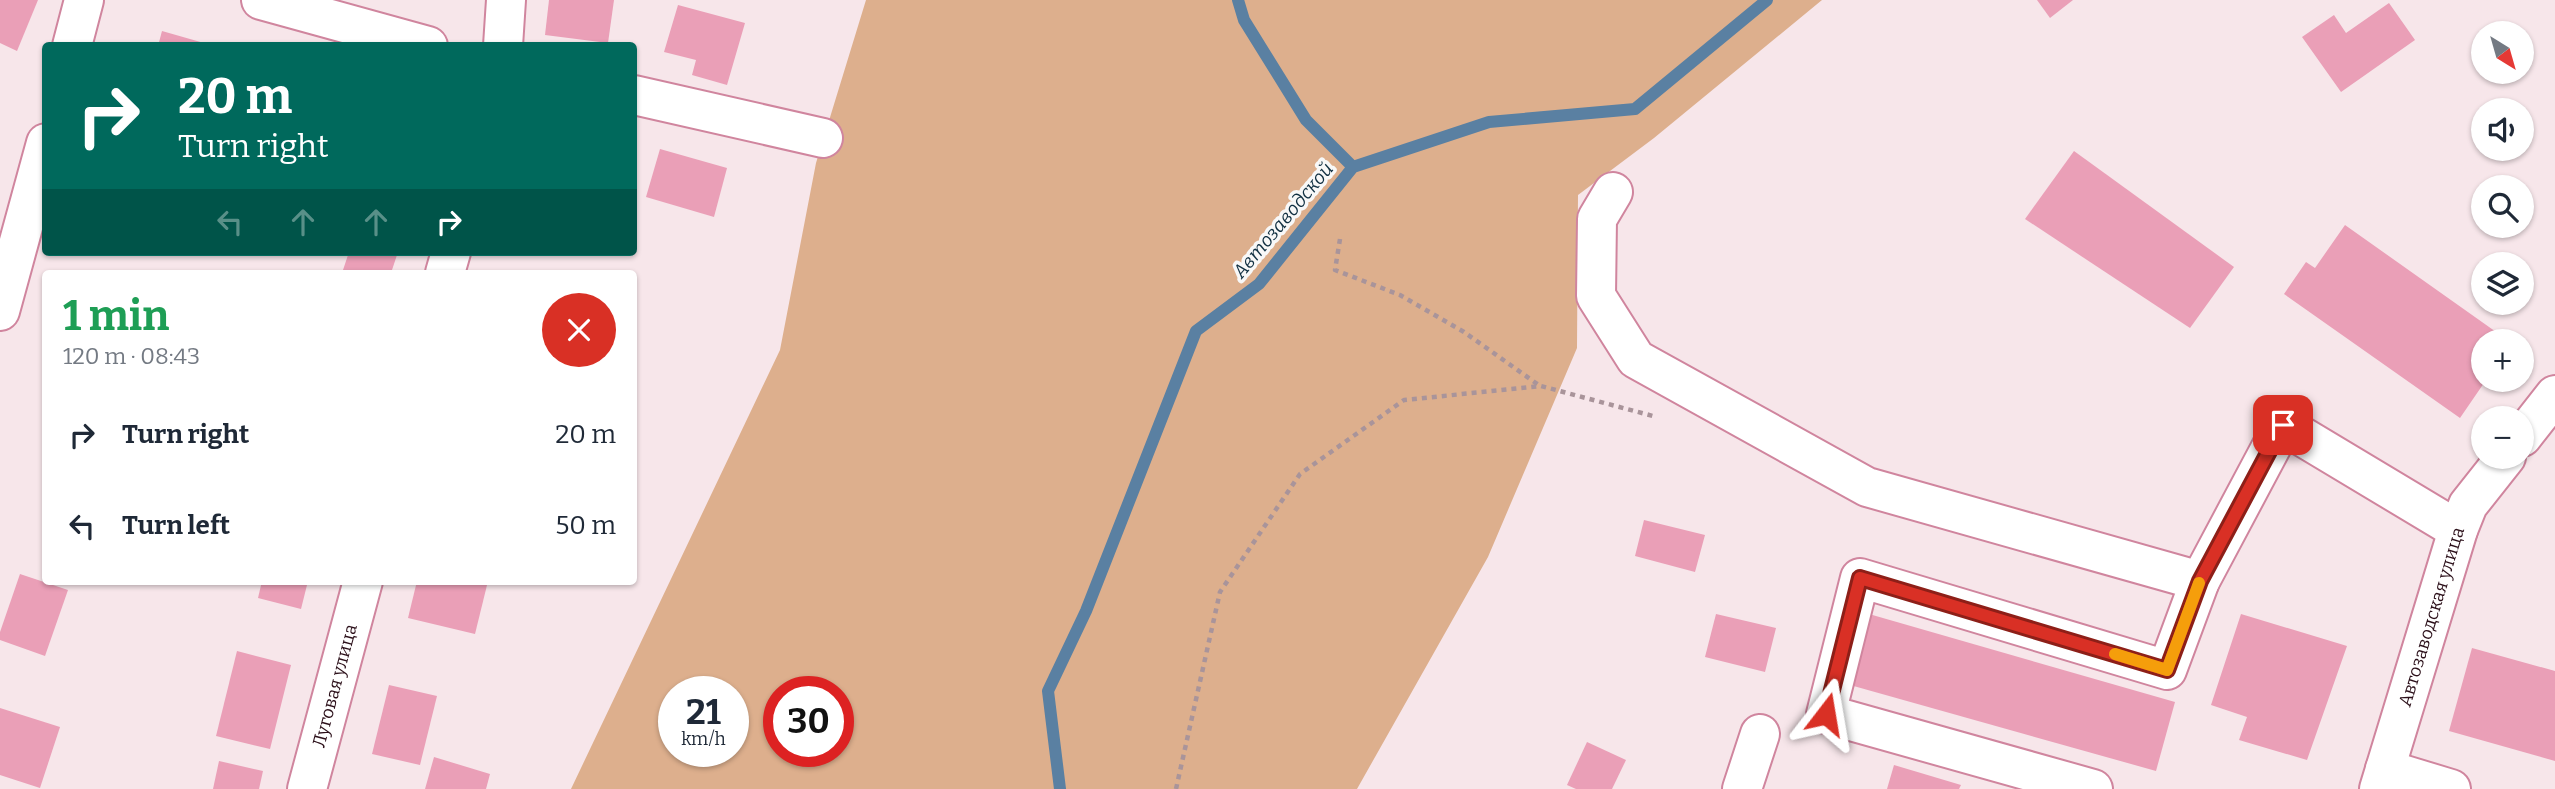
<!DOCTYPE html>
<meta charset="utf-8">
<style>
:root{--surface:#fff;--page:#f2f2f3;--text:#1f2937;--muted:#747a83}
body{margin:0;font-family:Bitter,serif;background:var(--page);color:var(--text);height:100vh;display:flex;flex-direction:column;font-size:26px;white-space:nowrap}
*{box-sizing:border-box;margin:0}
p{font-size:23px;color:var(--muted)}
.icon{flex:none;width:38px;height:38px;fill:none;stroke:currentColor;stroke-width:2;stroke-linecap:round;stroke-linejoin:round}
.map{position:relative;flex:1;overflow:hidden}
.sheet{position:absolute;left:42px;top:270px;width:595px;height:315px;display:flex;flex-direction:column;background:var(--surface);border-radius:7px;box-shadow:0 2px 5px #0004}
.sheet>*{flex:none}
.hud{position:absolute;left:42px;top:42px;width:595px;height:214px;border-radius:7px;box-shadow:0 2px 5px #0004;background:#00695c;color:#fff;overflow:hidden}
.needle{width:46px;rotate:143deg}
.buttons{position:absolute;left:2471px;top:21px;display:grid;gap:14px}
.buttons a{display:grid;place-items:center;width:63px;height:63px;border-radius:50%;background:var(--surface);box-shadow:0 2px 5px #0004;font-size:35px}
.speed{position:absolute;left:658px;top:676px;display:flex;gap:14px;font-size:35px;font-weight:700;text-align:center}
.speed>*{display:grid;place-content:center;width:91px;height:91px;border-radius:50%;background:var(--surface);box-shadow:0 2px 5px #0004;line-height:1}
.speed small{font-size:18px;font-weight:400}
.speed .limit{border:10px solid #d22;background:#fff;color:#111}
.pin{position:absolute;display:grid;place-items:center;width:60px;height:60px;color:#fff;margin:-30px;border-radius:14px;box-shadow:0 4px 10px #0006}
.me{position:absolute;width:77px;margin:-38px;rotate:14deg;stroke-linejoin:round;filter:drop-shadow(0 0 5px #0008)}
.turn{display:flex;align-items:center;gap:24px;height:147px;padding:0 21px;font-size:32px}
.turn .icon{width:91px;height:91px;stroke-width:2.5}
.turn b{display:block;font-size:49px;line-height:60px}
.lanes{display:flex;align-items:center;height:66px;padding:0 21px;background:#0003;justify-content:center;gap:35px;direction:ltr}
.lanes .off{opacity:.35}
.round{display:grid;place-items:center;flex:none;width:74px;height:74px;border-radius:37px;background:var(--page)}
.summary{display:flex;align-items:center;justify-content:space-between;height:119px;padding:0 21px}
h1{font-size:42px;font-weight:700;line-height:52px;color:#1e9e55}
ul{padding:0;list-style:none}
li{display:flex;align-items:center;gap:21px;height:91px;padding:0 21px}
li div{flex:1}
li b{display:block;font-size:26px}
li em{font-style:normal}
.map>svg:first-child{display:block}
</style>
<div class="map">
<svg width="2555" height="789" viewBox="0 0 2555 789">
<rect width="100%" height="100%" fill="#f7e6ea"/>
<path fill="#ddaf8d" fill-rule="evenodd" d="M866,0H1822L1654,138L1578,195L1577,348L1488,557L1357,789H571L780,350L816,163ZM674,691H733V751H674ZM779,691H838V751H779Z"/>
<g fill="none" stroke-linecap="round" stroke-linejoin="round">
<g stroke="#5a80a2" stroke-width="12">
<polyline points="1238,0 1244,20 1306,120 1353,167"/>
<polyline points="1060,789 1048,691 1086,611 1196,331 1259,284 1353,167 1489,122 1635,109 1767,0"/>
</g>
</g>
<g fill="#ea9fb7">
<polygon points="0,0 38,0 17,51 0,43"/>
<polygon points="549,0 614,0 608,43 545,35"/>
<polygon points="2037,0 2073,0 2050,18"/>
<polygon points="2389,3 2415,40 2341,92 2302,37 2334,15 2346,33"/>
<polygon points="678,5 745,23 727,85 692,75 696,60 664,52"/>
<polygon points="162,31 211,45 211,46 158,46"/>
<polygon points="660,149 727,168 714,217 646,197"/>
<polygon points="2074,151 2234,267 2190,328 2025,219"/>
<polygon points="2345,225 2506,339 2504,341 2483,341 2483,371 2478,378 2484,383 2460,418 2284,294 2306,262 2315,268"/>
<polygon points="349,252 398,252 391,273 342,273"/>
<polygon points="1644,520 1705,535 1695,572 1635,556"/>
<polygon points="20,574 68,590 45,656 0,640 0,632"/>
<polygon points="262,581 308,581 301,609 258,598"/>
<polygon points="417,581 488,581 475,634 408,618"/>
<polygon points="1716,614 1776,628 1765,672 1705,657"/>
<polygon points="1869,614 2175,702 2156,771 1850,685"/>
<polygon points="2241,614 2347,646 2307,760 2239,740 2247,717 2211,705"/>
<polygon points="2472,648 2555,671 2555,761 2449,731"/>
<polygon points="237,651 291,665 270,749 216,736"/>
<polygon points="389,685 437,696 420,765 372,754"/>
<polygon points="0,708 60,727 40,788 0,775"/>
<polygon points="1587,742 1626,760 1612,789 1576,789 1567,785"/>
<polygon points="434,757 490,774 486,789 425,789"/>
<polygon points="219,761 263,771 259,789 213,789"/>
<polygon points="1894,765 1961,785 1959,789 1887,789"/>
</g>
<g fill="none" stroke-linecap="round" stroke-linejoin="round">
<g stroke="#d0859e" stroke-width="42">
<g id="minor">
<polyline points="261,0 428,46"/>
<polyline points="72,46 84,0"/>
<polyline points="503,46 506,0"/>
<polyline points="634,95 823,138"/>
<polyline points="1613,192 1597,219 1596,296 1636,359 1867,487 2200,581"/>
<polyline points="445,273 451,252"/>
<polyline points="0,311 46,143"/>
<polyline points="2522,437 2555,395"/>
<polyline points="2385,769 2451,789"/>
<path id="s1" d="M307,789L363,581"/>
<polyline points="1742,789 1760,734"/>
<polyline points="2093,789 1826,714 1860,578 2167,670 2200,581 2283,425 2458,530"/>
<path id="s2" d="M2379,789L2458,530L2468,505L2506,457"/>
</g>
</g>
<g stroke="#a9949a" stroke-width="4.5" stroke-dasharray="5 5" stroke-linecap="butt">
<polyline points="1340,239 1335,270 1400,295 1464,332 1540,386"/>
<polyline points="1176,789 1220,592 1300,474 1404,400 1541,386 1653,416"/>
</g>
<use href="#minor" stroke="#fff" stroke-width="38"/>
</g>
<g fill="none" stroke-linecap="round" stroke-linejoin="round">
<g stroke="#8d1f18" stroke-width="18">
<polyline id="route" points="1826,714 1860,578 2167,670 2200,581 2283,425"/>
</g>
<use href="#route" stroke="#d93025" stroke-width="12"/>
<polyline stroke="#f59e0b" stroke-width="12" points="2115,654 2167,670 2199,583"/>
</g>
<g text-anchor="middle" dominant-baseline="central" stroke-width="7" stroke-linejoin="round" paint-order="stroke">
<g font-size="18" fill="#2b0f19" stroke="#f8f8f8">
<text stroke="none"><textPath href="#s2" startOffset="180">Автозаводская улица</textPath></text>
<text stroke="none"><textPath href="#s1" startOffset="107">Луговая улица</textPath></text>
</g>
<g font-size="19" font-style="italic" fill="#102f41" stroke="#f8f8f8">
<text transform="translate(1283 220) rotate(-50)">Автозаводской</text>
</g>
</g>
</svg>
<div class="buttons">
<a><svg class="needle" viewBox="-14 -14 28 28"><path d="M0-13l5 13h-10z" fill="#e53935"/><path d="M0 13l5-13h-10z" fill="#747a83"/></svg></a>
<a><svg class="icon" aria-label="sound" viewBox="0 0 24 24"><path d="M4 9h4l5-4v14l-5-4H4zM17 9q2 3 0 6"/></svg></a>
<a><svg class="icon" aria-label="search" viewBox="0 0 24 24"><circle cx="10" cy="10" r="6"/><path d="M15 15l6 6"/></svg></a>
<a><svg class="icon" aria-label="layers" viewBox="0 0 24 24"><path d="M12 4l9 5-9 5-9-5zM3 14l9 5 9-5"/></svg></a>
<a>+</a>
<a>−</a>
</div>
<div class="speed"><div>21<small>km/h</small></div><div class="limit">30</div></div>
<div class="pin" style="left:2283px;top:425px;background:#d93025"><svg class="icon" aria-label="arrive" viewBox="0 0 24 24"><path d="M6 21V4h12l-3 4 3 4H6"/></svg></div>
<svg class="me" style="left:1826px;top:714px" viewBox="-20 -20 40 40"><path d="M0-17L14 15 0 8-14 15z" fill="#d93025" stroke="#fff" stroke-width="4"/></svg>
<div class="hud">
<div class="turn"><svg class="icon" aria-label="right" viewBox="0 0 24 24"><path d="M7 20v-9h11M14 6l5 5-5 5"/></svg><div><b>20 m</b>Turn right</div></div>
<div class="lanes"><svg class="icon off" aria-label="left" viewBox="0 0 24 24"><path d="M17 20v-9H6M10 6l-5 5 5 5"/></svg><svg class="icon off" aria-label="ahead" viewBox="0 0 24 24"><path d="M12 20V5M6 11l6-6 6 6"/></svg><svg class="icon off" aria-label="ahead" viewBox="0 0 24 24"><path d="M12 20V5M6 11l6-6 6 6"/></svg><svg class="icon" aria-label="right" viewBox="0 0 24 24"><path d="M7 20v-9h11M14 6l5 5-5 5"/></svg></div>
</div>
<section class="sheet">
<div class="summary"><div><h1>1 min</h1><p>120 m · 08:43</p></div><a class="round" style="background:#d93025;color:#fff"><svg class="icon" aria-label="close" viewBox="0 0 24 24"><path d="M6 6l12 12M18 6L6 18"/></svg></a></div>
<ul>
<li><svg class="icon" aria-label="right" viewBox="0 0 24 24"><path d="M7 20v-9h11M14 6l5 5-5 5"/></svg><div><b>Turn right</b></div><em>20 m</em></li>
<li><svg class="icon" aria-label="left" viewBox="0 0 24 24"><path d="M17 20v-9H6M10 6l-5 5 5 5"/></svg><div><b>Turn left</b></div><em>50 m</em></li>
</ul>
</section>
</div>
